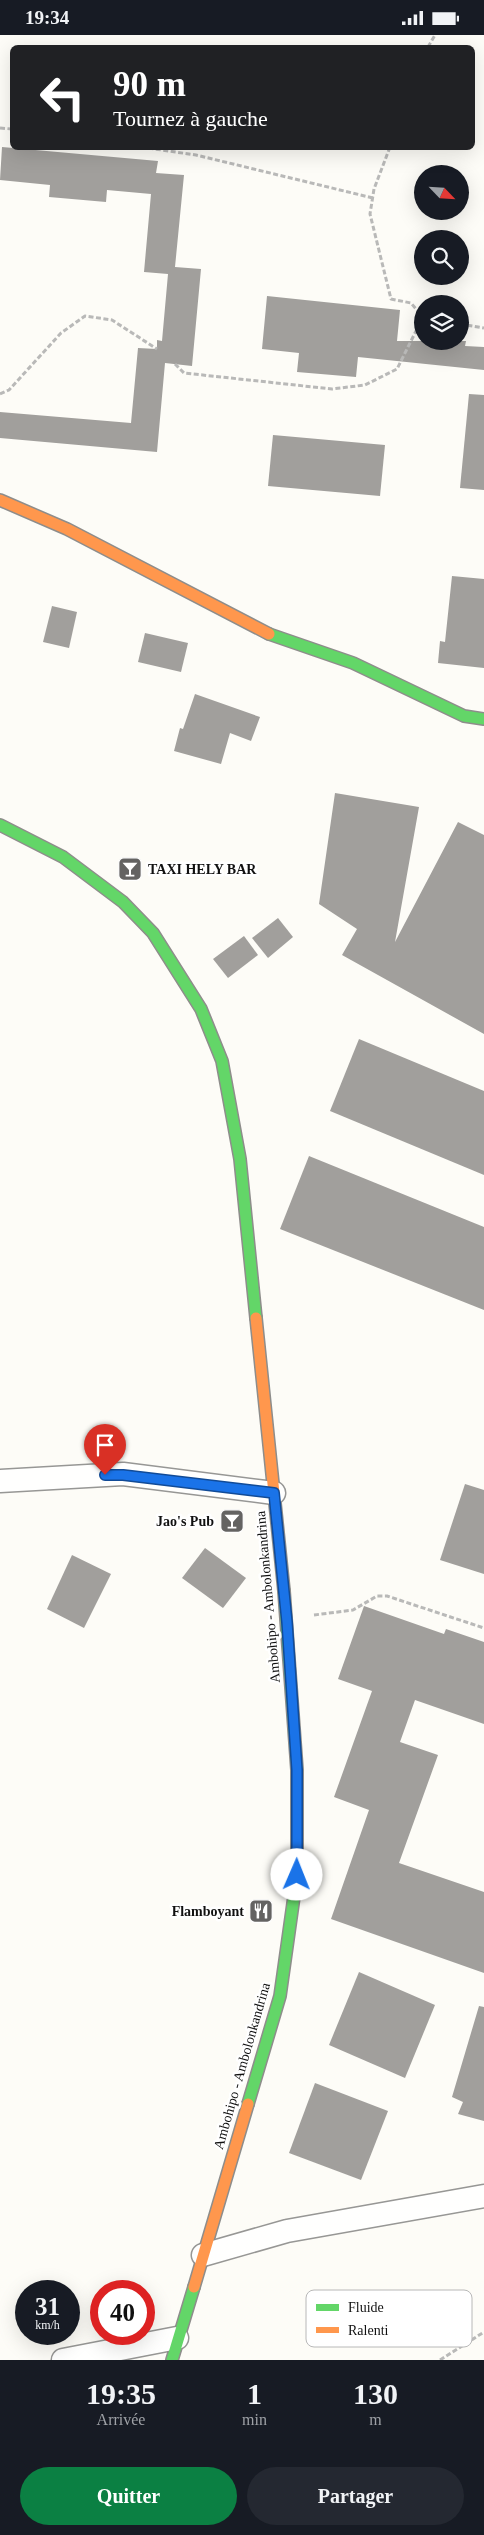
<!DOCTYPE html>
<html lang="fr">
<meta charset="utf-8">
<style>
:root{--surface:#171b24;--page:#242831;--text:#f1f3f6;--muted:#9ea1a6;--accent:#0b8043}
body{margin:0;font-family:"Times New Roman",serif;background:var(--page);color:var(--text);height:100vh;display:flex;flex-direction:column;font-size:19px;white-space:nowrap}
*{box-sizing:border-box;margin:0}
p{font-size:16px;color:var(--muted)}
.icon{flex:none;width:28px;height:28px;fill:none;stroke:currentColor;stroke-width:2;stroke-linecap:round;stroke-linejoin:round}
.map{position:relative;height:2325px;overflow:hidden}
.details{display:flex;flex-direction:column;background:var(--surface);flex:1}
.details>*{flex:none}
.banner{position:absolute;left:10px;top:10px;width:465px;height:105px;border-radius:8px;box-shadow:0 5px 20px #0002;background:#202124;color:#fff;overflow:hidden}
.needle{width:32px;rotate:115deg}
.fabs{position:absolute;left:414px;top:130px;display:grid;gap:10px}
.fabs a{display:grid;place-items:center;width:55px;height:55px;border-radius:50%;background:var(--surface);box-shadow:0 5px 20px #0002;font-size:25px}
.speed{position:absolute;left:15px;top:2245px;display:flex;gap:10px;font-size:25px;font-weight:700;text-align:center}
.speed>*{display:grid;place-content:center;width:65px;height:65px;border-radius:50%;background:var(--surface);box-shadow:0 5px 20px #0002;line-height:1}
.speed small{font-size:12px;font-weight:400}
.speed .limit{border:8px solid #d22;background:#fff;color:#111}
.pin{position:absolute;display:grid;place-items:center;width:42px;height:42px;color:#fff;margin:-51px -21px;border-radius:50% 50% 50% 0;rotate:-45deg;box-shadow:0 0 5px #0007}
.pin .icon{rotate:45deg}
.me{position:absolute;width:55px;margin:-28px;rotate:1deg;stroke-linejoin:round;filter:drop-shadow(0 0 4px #0008)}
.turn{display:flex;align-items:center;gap:18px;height:105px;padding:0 20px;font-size:22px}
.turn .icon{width:65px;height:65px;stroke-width:2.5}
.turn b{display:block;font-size:35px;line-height:42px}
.eta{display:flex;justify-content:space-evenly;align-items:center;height:85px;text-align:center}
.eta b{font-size:30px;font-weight:600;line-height:35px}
.button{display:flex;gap:10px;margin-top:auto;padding:10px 20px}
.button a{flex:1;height:58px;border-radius:30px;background:var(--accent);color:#fff;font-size:20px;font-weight:600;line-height:58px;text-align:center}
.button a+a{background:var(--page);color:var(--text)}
.status{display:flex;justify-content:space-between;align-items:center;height:35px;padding:0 25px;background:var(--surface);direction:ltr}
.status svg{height:14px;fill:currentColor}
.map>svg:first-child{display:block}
</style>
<div class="status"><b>19:34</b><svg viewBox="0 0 49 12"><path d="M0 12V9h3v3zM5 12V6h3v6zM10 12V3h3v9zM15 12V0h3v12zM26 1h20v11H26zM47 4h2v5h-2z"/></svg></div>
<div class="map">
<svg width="484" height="2325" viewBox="0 0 484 2325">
<rect width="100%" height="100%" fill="#fdfcf7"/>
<g fill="#a19f9c">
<polygon points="2,112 158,126 156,138 184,140 175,232 201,234 192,331 165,328 157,417 0,403 0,377 131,388 138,313 157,314 157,305 162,306 168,239 144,237 151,159 107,155 106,167 49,162 50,150 0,145"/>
<polygon points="267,261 400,275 397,306 466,306 465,311 484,312 484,335 358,322 356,342 297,337 299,318 262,314"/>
<polygon points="469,359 484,360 484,455 460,453"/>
<polygon points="273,400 385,410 380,461 268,451"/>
<polygon points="452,541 484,544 484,633 438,628 440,606 445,607"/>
<polygon points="52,571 77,577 69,613 43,607"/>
<polygon points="145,598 188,608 181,637 138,627"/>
<polygon points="195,659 260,682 251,706 230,698 221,729 174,716 180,693 183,694"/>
<polygon points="335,758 419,772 395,907 458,787 484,800 484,999 342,920 357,894 319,869"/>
<polygon points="278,883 293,902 268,923 252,903"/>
<polygon points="244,901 258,920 228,943 213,924"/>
<polygon points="359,1004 484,1056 484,1140 330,1076"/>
<polygon points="309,1121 484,1192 484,1275 280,1194"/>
<polygon points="465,1449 484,1455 484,1539 440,1525"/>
<polygon points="205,1513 246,1543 223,1573 182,1543"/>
<polygon points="72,1520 111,1539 84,1593 47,1574"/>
<polygon points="364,1571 444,1599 446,1594 484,1607 484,1689 415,1665 400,1707 438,1720 399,1828 484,1857 484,1938 331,1884 369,1775 334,1762 372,1656 338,1644"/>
<polygon points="359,1937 435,1970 405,2043 329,2010"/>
<polygon points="479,1971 484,1972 484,2086 458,2079 463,2067 452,2062"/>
<polygon points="315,2048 388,2076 361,2145 289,2118"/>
</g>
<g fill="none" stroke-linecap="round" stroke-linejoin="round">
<g stroke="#979795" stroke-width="25">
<g id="street">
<polyline points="0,1446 123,1439 274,1458"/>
<polyline points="203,2220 287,2196 484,2161"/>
<polyline points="63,2325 177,2303"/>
</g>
</g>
<g stroke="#8e8d8b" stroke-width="14">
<g id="fast">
<polyline points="269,599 353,628 464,681 484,684"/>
<polyline points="0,790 63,822 123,867 153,898 201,974 222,1026 240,1124 256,1283"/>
<polyline points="248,2069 280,1961 297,1840 297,1735 284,1556"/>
<polyline points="172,2325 194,2252"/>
</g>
</g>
<g stroke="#8e8d8b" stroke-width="14">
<g id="slow">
<polyline points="0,465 67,494 269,599"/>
<polyline points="256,1283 284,1556"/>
<polyline points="194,2252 248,2069"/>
</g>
</g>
<g stroke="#b9b9b8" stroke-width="3" stroke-dasharray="5 2.5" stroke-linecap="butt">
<polyline points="428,12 435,0"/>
<polyline points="0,93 12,94"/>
<polyline points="141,112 196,120 373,163"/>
<polyline points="390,112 374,154 370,179 391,264 411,268 422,281"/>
<polyline points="460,289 484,293"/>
<polyline points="175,329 184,338 332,354 365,350 397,334 422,284"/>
<polyline points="0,359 9,355 61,298 85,281 112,285 157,314"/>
<polyline points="314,1580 353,1575 377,1561 387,1561 484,1593"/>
<polyline points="440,2325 484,2297"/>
</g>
<use href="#street" stroke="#fffffe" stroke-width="22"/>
<use href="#fast" stroke="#63d668" stroke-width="11"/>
<use href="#slow" stroke="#ff974d" stroke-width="11"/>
</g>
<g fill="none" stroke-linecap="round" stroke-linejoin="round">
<g stroke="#114b97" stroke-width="12">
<polyline id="route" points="105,1440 123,1440 274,1458 287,1587 297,1735 297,1840"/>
</g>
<use href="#route" stroke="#1a73e8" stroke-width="9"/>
</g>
<defs>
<g id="bar-square" transform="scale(1.25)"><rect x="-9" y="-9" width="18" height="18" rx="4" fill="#646362" stroke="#fff"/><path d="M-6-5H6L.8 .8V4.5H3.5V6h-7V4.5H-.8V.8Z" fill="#fff"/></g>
<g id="restaurant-square" transform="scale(1.25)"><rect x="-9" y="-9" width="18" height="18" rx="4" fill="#646362" stroke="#fff"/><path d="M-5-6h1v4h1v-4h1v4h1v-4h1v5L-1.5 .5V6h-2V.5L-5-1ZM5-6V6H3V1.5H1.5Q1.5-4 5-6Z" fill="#fff"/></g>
</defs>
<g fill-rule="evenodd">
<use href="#bar-square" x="130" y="834"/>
<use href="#bar-square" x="232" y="1486"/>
<use href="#restaurant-square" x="261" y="1876"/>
</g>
<g text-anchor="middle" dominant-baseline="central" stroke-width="5" stroke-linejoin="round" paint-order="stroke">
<g font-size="14" font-weight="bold" fill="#111" stroke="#fff" text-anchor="end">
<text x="148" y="834" text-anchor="start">TAXI HELY BAR</text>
<text x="214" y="1486">Jao's Pub</text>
<text x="244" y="1876">Flamboyant</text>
</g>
<g font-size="14" fill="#111" stroke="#fff">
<text transform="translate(268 1562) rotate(-95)">Ambohipo - Ambolonkandrina</text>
<text transform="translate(242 2031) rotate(-74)">Ambohipo - Ambolonkandrina</text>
</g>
</g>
<rect x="306" y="2255" width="166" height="57" rx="8" fill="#fff" stroke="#b8b8b8" stroke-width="1"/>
<rect x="316" y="2269" width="23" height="7" fill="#63d668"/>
<rect x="316" y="2292" width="23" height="6" fill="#ff974d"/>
<g font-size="14" fill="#111">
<text x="348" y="2277">Fluide</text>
<text x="348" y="2300">Ralenti</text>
</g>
</svg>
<div class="fabs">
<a><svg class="needle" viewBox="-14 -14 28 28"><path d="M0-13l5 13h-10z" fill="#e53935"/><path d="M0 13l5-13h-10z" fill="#9ea1a6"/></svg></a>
<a><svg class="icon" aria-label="search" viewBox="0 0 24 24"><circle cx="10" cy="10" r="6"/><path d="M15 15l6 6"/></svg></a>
<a><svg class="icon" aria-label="layers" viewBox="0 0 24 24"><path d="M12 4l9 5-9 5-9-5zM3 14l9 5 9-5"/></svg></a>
</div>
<div class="speed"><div>31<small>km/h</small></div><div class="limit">40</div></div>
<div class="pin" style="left:105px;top:1440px;background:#d93025"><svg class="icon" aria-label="arrive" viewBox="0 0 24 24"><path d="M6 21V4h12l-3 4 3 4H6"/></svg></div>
<svg class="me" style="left:297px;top:1840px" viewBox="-20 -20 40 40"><circle r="19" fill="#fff"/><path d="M0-13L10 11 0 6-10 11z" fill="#1a73e8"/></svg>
<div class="banner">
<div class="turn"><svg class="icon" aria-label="left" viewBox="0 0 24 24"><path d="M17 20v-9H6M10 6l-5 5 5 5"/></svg><div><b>90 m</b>Tournez à gauche</div></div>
</div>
</div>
<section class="details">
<div class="eta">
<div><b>19:35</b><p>Arrivée</p></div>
<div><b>1</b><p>min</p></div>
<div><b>130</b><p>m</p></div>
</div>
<div class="button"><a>Quitter</a><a>Partager</a></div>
</section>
